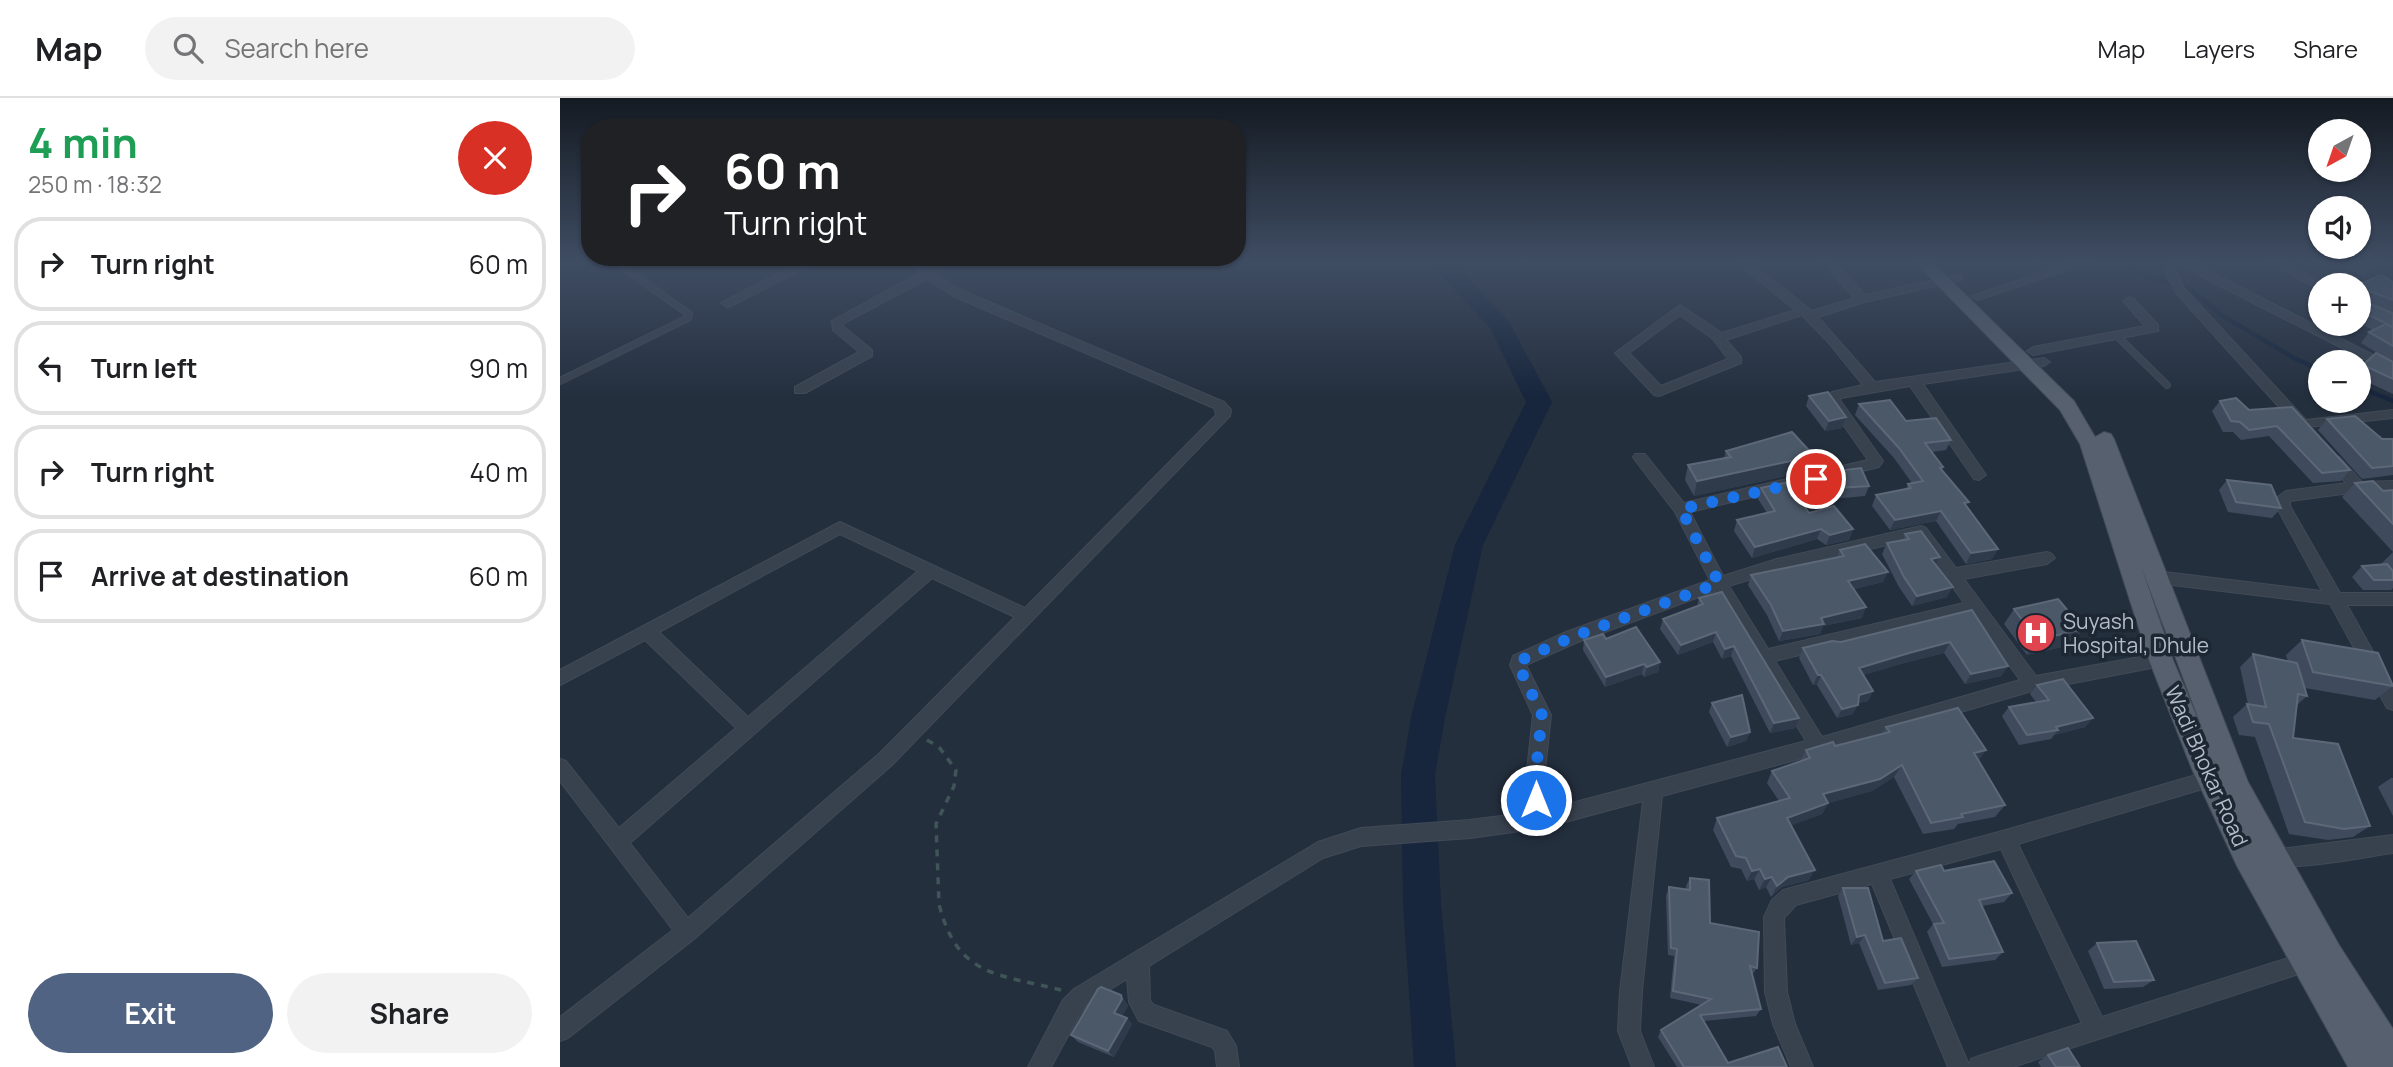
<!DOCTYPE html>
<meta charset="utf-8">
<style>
:root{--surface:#fff;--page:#f2f2f2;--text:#202124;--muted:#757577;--line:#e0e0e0;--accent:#506383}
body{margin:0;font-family:Manrope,sans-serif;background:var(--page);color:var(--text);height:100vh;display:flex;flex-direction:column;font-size:26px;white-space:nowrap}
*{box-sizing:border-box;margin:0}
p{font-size:23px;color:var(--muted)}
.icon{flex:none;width:38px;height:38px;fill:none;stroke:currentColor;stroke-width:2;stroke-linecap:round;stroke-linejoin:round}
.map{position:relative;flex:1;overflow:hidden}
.panel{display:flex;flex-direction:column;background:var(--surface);width:560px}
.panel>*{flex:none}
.hud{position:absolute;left:21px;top:21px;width:665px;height:147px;border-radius:28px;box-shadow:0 2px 5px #0004;background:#202124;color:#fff;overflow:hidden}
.needle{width:46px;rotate:220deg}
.controls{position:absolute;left:1748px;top:21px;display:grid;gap:14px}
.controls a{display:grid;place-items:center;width:63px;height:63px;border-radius:50%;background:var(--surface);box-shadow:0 2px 5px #0004;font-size:35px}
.pin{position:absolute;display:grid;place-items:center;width:60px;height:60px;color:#fff;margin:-30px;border:4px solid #fff;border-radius:50%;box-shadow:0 2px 7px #0007}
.me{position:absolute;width:77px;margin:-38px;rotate:0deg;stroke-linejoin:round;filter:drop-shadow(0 0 5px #0008)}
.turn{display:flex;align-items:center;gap:24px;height:147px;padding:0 28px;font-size:32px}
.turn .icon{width:91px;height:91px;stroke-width:2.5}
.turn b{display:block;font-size:49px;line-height:60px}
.round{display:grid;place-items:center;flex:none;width:74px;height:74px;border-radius:37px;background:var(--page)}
.overview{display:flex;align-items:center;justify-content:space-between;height:119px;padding:0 28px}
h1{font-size:42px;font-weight:700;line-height:52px;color:#1e9e55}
.primary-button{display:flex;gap:14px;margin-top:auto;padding:14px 28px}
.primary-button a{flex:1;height:80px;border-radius:42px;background:var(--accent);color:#fff;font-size:28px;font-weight:700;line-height:80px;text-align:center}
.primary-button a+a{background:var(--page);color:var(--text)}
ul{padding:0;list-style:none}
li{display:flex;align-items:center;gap:21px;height:94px;margin:0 14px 10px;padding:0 14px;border:4px solid var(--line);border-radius:28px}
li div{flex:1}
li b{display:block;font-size:26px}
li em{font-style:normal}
header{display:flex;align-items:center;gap:42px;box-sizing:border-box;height:98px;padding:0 35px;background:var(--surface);border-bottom:2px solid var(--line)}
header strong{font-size:33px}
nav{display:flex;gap:38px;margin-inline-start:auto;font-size:24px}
.search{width:490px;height:63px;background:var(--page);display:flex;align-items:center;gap:18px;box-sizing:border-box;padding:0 24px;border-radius:38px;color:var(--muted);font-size:26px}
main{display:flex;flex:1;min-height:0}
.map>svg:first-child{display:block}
</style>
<header>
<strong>Map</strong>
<div class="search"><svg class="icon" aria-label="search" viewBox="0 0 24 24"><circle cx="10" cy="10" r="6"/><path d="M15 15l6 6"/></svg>Search here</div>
<nav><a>Map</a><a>Layers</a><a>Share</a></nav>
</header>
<main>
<section class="panel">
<div class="overview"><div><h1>4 min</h1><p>250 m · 18:32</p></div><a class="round" style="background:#d93025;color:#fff"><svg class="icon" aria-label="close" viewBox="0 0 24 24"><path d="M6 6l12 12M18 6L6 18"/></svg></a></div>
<ul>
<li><svg class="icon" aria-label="right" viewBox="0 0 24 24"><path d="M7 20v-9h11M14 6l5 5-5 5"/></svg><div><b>Turn right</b></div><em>60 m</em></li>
<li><svg class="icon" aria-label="left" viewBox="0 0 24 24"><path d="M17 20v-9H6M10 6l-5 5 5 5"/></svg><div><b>Turn left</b></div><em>90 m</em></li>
<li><svg class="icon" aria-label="right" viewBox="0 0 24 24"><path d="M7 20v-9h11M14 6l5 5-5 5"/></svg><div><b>Turn right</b></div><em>40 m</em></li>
<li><svg class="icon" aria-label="arrive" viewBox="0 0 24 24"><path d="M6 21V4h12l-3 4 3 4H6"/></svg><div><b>Arrive at destination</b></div><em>60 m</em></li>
</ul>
<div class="primary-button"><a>Exit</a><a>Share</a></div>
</section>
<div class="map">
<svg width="1833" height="969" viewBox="0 0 1833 969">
<rect width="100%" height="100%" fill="#242f3e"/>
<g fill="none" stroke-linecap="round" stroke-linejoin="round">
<g stroke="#17263c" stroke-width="4.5">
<polyline points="1560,163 1580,177 1631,192 1663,218 1734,260 1760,272"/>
<polyline points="1799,289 1833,303"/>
</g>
<polygon fill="#17263c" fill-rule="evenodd" points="868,163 891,163 948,222 992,304 923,447 885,620 875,677 881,806 896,969 854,969 843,806 841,677 851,620 895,447 966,304 930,230"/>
<g stroke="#414a57" stroke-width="8">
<g id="lane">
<polyline points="367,176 394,163"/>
<polyline points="1557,238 1607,287"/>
<polyline points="0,283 128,220 129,216 64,170"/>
</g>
</g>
<g stroke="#414a57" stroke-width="2">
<g id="street">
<polygon points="243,163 258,163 171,208 167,209 161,205"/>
<path d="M351,163H363L371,174L403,193L664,304L671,312L670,318L332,667L134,841L8,940L0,943V919L113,832L0,683V661L6,663L59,730L176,630L85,542L0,587V572L280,424L465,510L656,317L654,310L395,199L367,181L284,225L283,228L312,252V258L245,295H235V289L299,254L273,232L272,223L360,175ZM280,436L358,473L188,619L99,534ZM372,480L455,519L320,655L128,820L70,745Z"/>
<path d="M1180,163H1194L1192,166L1252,213L1294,200L1262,163H1274L1305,197L1402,176V182L1305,204L1258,219L1315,284L1484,260L1490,264L1484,268L1363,286L1426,377L1419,382L1414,381L1350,288L1281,300L1280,302L1323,363L1319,369L1130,414L1163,478L1217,461L1361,428L1366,430L1396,470L1487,454L1492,456L1495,460L1487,466L1404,481L1476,578L1601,555L1607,557L1609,562L1607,567L1472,593L1258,656L1102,698L1082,893L1080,933L1094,969H1072L1058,933L1060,893L1083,703L983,730L910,740L801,748L763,760L589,868L590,903L594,907L667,933L676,948L679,969H657L655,953L652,949L579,923L569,904L567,881L528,905L519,918L491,969H468L503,902L514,891L758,744L801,730L910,722L972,714L965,691L973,617L950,567L953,558L1006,534L1150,482L1115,414L1075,362L1073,359L1075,356H1085L1124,405L1308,362L1265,301L1272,294L1303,287L1269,245L1242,217L1166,242L1181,259V265L1099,298L1094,297L1055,255L1120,207L1162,235L1235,212L1180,167ZM1120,217L1153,241L1168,261L1101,288L1069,255ZM1357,440L1404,505L1208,551L1169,488L1217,473ZM1155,493L1246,643L989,711L983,691L991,617L966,567L1018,544ZM1412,516L1460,582L1262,639L1215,563Z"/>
<polygon points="1517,163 1534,163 1421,201 1417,202 1411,198"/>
<polygon points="1613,163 1629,163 1833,267 1833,276 1621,168 1616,172 1624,190 1746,322 1833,312 1833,320 1738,330 1615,194 1604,171"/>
<polygon points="1706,163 1721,163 1767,187 1757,190"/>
<polygon points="1569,199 1573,200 1598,227 1598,233 1473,257 1467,253 1473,249 1585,228 1563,203"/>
<polygon points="1774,357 1779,359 1802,384 1833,383 1833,393 1798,394 1730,403 1730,408 1780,495 1833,495 1833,507 1787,507 1833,589 1833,612 1827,610 1770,506 1596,485 1590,483 1588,479 1590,475 1596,473 1762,493 1716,408 1715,401 1726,393 1786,385 1767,362"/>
<path d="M1650,673L1656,675L1659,681L1656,687L1458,746L1542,919L1750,853L1757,856L1760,863L1757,870L1453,969H1388L1312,786L1236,807L1224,820L1227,894L1235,926L1253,969H1231L1213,926L1205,894L1204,819L1212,802L1223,792L1446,732ZM1441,751L1522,925L1419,958L1411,961L1409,967L1330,781Z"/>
<path d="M1833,737V755C1803,759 1729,775 1703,765L1700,759L1703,753Z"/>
</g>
</g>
<g stroke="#414a57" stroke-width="2">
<path id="primary" d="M1354,163H1371L1514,303L1535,339L1544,334L1551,336L1554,341L1688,684L1779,847L1833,931V969H1788L1677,768L1632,671L1589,562L1520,346L1500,312ZM1581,468L1647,643L1613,562Z"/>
</g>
<path stroke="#3f5557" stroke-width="3.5" stroke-dasharray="7 7" stroke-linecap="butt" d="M367,642L379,649L396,672L394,688L376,726L379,806C397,879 438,876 501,892"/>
<use href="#lane" stroke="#38414e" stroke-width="6"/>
<use href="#street" fill="#38414e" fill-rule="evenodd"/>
<use href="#primary" fill="#56606e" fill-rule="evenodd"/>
</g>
<g fill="#3f4b5c">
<polygon points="1733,163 1756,163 1742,168"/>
<polygon points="1772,163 1830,163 1804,178"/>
<polygon points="1833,184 1833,296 1799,280 1799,272 1803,267 1831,263 1801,245 1809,234 1813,232 1799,225 1799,187"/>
<polygon points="1760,206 1760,224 1748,218 1756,208"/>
<polygon points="1765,226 1780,226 1774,230"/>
<polygon points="1249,298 1286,319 1282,330 1265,333 1246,308"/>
<polygon points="1660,303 1689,312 1732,309 1790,372 1781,383 1753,385 1709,338 1681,342 1673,334 1663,334 1652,313"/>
<polygon points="1299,306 1346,323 1391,342 1386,352 1372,354 1382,372 1438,451 1432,461 1406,466 1376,423 1330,432 1312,408 1316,397 1346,391 1348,386 1352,385 1334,360 1295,317"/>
<polygon points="1767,321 1822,341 1833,341 1833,377 1802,381 1758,332"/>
<polygon points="1166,353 1249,373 1134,398 1125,382 1128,367 1164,360"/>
<polygon points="1269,374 1309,388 1305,398 1273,401 1265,385"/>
<polygon points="1667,382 1721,410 1712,420 1668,414 1659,392"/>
<polygon points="1795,385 1823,393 1833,392 1833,490 1831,492 1803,492 1792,479 1802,468 1820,467 1833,454 1782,399"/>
<polygon points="1201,390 1249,415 1293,431 1289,442 1266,447 1257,441 1192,460 1174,433 1177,422 1207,415 1198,401"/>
<polygon points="1345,436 1380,459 1376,467 1387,499 1352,508 1339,489 1322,456 1327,445 1343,442"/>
<polygon points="1280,452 1323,484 1294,491 1302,520 1263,528 1260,536 1219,543 1207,517 1188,487 1191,477 1277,459"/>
<polygon points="1139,500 1235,630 1210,635 1171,558 1162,561 1153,544 1118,557 1100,531 1103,521 1137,509"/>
<polygon points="1454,511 1511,547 1467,557 1444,526"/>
<polygon points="1412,512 1448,568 1441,578 1405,586 1384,555 1344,565 1303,577 1313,593 1308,603 1298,605 1293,616 1277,620 1257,587 1253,587 1239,560 1243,550 1281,544"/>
<polygon points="1046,541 1100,564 1098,574 1084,579 1082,576 1045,589 1023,552 1024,542"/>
<polygon points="1742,542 1833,588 1815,602 1745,590 1747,598 1737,607 1733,640 1810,728 1793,739 1768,742 1729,736 1695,639 1679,637 1673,619 1687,606 1688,606 1680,569 1693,556 1728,563 1726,557"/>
<polygon points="1477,587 1533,620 1525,629 1494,637 1491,641 1459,647 1442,618 1449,609 1476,604 1470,596"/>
<polygon points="1152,605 1190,634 1186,643 1167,649 1149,614"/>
<polygon points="1326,629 1426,652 1418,663 1445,707 1435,719 1398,726 1394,731 1363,736 1334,679 1312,693 1268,705 1262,716 1231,727 1249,782 1222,789 1211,799 1206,789 1199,792 1194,781 1187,783 1181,771 1171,769 1153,732 1157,720 1219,703 1207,685 1212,673 1240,664 1246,652 1275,648 1322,636"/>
<polygon points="1831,680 1833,680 1833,718 1818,689"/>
<polygon points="1356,773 1384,773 1452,795 1444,804 1422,808 1443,854 1435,862 1382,869 1367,834 1373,826 1349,781"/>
<polygon points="1130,780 1150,825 1197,870 1192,877 1201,911 1196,918 1144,923 1168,965 1227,969 1117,969 1098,939 1101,932 1142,907 1110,900 1114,858 1108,857 1106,798 1109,789 1126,791 1126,788"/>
<polygon points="1283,790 1323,843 1358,880 1351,887 1318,892 1299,845 1291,847 1278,798"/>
<polygon points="1537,845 1594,882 1583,889 1544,891 1528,853"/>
<polygon points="561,897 568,908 562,918 567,920 572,926 554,959 518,944 511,937"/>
<polygon points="1488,957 1520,969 1481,969 1478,964"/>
</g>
<g fill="#2f3b4b">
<polygon points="1746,163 1756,163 1742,168"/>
<polygon points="1819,163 1830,163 1804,178 1812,167"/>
<polygon points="1286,319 1282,330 1265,333 1269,323"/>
<polygon points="1254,358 1249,373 1134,398 1137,383"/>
<polygon points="1381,413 1376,423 1330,432 1335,422"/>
<polygon points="1261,431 1257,441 1192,460 1195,449"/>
<polygon points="1293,431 1289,442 1266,447 1270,437"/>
<polygon points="1438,451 1432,461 1406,466 1411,455"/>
<polygon points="1380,459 1375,469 1371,461"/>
<polygon points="1328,474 1323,484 1284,493 1288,483"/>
<polygon points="1393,489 1387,499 1352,508 1357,498"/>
<polygon points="1306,509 1302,520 1263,528 1260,536 1219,543 1223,533 1261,520"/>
<polygon points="1523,531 1511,547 1467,557 1477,542"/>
<polygon points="1156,534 1153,544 1118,557 1121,547"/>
<polygon points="1390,544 1384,555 1344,565 1294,580 1299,570 1349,555"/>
<polygon points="1174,548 1171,558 1162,561 1165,551"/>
<polygon points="1100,564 1098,574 1084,579 1087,569"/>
<polygon points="1084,566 1082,576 1045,589 1046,579"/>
<polygon points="1448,568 1441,578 1405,586 1411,576"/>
<polygon points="1258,577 1261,577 1257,587 1253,587"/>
<polygon points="1313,593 1308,603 1294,606 1299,597"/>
<polygon points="1298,607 1293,616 1277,620 1282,611"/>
<polygon points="1239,620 1235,630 1210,635 1214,625"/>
<polygon points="1533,620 1525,629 1494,637 1498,632 1496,629"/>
<polygon points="1190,634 1186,643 1167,649 1171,639"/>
<polygon points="1426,652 1418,664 1414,655"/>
<polygon points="1342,667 1334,679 1312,693 1256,708 1263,696"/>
<polygon points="1268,705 1262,716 1222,731 1227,720"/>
<polygon points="1200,771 1194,781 1187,783 1192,773"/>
<polygon points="1255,772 1249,782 1222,789 1211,799 1217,788 1228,779"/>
<polygon points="1212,779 1206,789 1199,792 1205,781"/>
<polygon points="1305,837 1299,845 1291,847 1297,839"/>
<polygon points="561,897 568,908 560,922 554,915"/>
<polygon points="567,920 572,926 554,959 548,953"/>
</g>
<g fill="#4b5868" stroke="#5c6777" stroke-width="2">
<polygon points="1802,163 1819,163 1812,167"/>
<polygon points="1821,177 1833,184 1833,202 1804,191 1805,204 1833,215 1833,229 1799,212 1799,187"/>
<polygon points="1826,226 1833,230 1833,248 1809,234"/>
<polygon points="1816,255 1833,264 1833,281 1803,267"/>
<polygon points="1268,294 1286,319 1269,323 1249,298"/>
<polygon points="1676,300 1689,312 1732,309 1790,372 1762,375 1717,328 1689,332 1680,324 1671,323 1660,303"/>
<polygon points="1330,302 1346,323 1376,320 1391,342 1365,345 1383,369 1380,370 1409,404 1404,405 1438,451 1411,455 1381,413 1335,422 1316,397 1351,390 1348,386 1363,383 1339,350 1299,306"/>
<polygon points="1795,318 1822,341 1833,341 1833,368 1812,370 1767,321"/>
<polygon points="1232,334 1254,358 1137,383 1128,367 1171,359 1166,353"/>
<polygon points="1301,370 1309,388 1277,390 1269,374"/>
<polygon points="1667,382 1711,387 1721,410 1676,404"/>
<polygon points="1813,383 1823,393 1833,392 1833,426 1795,385"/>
<polygon points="1228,384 1249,415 1274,408 1293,431 1270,437 1261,431 1195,449 1177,422 1215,413 1201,390"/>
<polygon points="1361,433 1380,459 1371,461 1393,489 1357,498 1344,479 1327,445 1349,441 1345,436"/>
<polygon points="1305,446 1328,474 1288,483 1306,509 1261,520 1264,526 1223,533 1211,507 1191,477 1284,458 1280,452"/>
<polygon points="1827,466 1833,473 1833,482 1814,482 1802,468"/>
<polygon points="1162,494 1239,620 1214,625 1174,548 1165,551 1156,534 1121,547 1103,521 1143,506 1139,500"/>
<polygon points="1498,501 1523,531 1477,542 1454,511"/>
<polygon points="1412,512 1448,568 1411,576 1390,544 1349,555 1299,570 1313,593 1299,597 1298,607 1282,611 1261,577 1258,577 1243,550 1272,543 1281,544"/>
<polygon points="1076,529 1100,564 1087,569 1084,566 1046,579 1024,542 1043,536 1046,541"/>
<polygon points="1742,542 1818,555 1833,588 1753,574"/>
<polygon points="1693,556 1737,565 1747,598 1738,596 1733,640 1778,646 1810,728 1784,731 1745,724 1709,626 1693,624 1687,606 1706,609"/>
<polygon points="1503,581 1533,620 1496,629 1498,632 1467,637 1449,609 1489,602 1477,587"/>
<polygon points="1182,597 1190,634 1171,639 1152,605"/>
<polygon points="1398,610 1426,652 1414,655 1445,707 1401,716 1403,719 1371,725 1342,667 1320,681 1263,696 1268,705 1227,720 1255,772 1228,779 1217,788 1212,779 1205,781 1200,771 1192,773 1186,760 1176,758 1157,720 1230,700 1212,673 1250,660 1246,652 1273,644 1275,648 1330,634 1326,629"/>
<polygon points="1434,763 1452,795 1419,802 1443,854 1389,861 1374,826 1384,825 1356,773 1381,767 1384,773"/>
<polygon points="1130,780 1149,782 1150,825 1199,834 1197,870 1190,868 1201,911 1140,917 1168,965 1218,949 1227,969 1124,969 1101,932 1151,901 1113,893 1117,851 1111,850 1109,789 1130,792"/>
<polygon points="1283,790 1308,790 1323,843 1341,840 1358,880 1325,885 1305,837 1297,839"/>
<polygon points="1576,843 1594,882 1554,884 1537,845"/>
<polygon points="541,889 561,897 562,901 554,915 567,920 548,953 511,937 538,891"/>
<polygon points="1508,950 1520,969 1496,969 1488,957"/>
</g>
<linearGradient id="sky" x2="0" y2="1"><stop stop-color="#141a22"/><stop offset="0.55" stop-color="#3f4d63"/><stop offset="1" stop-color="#3f4d63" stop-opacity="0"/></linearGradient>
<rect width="1833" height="298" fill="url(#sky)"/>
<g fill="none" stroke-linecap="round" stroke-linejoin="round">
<polyline stroke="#1a73e8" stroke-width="12" stroke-dasharray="0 21.6" points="976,702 974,691 982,617 958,567 959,563 1012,539 1159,485 1121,411 1256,381"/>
</g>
<defs>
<g id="hospital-disc" transform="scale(2.0125)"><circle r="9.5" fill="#e0444e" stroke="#1d2633"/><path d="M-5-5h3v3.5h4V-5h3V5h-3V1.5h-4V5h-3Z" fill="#fff"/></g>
</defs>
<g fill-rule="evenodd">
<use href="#hospital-disc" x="1476" y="535"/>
</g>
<g text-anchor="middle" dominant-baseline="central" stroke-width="7" stroke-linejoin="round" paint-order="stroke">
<g font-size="21" fill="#b4bcc9" stroke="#1d2633" text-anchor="start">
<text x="1503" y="523">Suyash<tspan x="1503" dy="24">Hospital, Dhule</tspan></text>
</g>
<g font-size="21" fill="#b4bcc9" stroke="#1d2633">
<text transform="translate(1647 668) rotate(66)">Wadi Bhokar Road</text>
</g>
</g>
</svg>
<div class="controls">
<a><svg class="needle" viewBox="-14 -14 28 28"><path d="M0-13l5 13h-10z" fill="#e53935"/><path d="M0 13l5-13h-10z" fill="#757577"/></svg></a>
<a><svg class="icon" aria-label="sound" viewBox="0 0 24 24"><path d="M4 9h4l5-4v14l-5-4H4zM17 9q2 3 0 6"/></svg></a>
<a>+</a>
<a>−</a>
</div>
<div class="pin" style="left:1256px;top:381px;background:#d93025"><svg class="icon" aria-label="arrive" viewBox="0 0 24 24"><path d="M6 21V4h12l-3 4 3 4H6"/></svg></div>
<svg class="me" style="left:976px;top:702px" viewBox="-20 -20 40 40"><circle r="17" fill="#1a73e8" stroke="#fff" stroke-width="3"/><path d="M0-11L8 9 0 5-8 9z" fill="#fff"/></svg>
<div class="hud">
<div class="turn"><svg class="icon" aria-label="right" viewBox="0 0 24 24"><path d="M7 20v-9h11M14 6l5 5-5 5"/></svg><div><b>60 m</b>Turn right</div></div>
</div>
</div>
</main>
